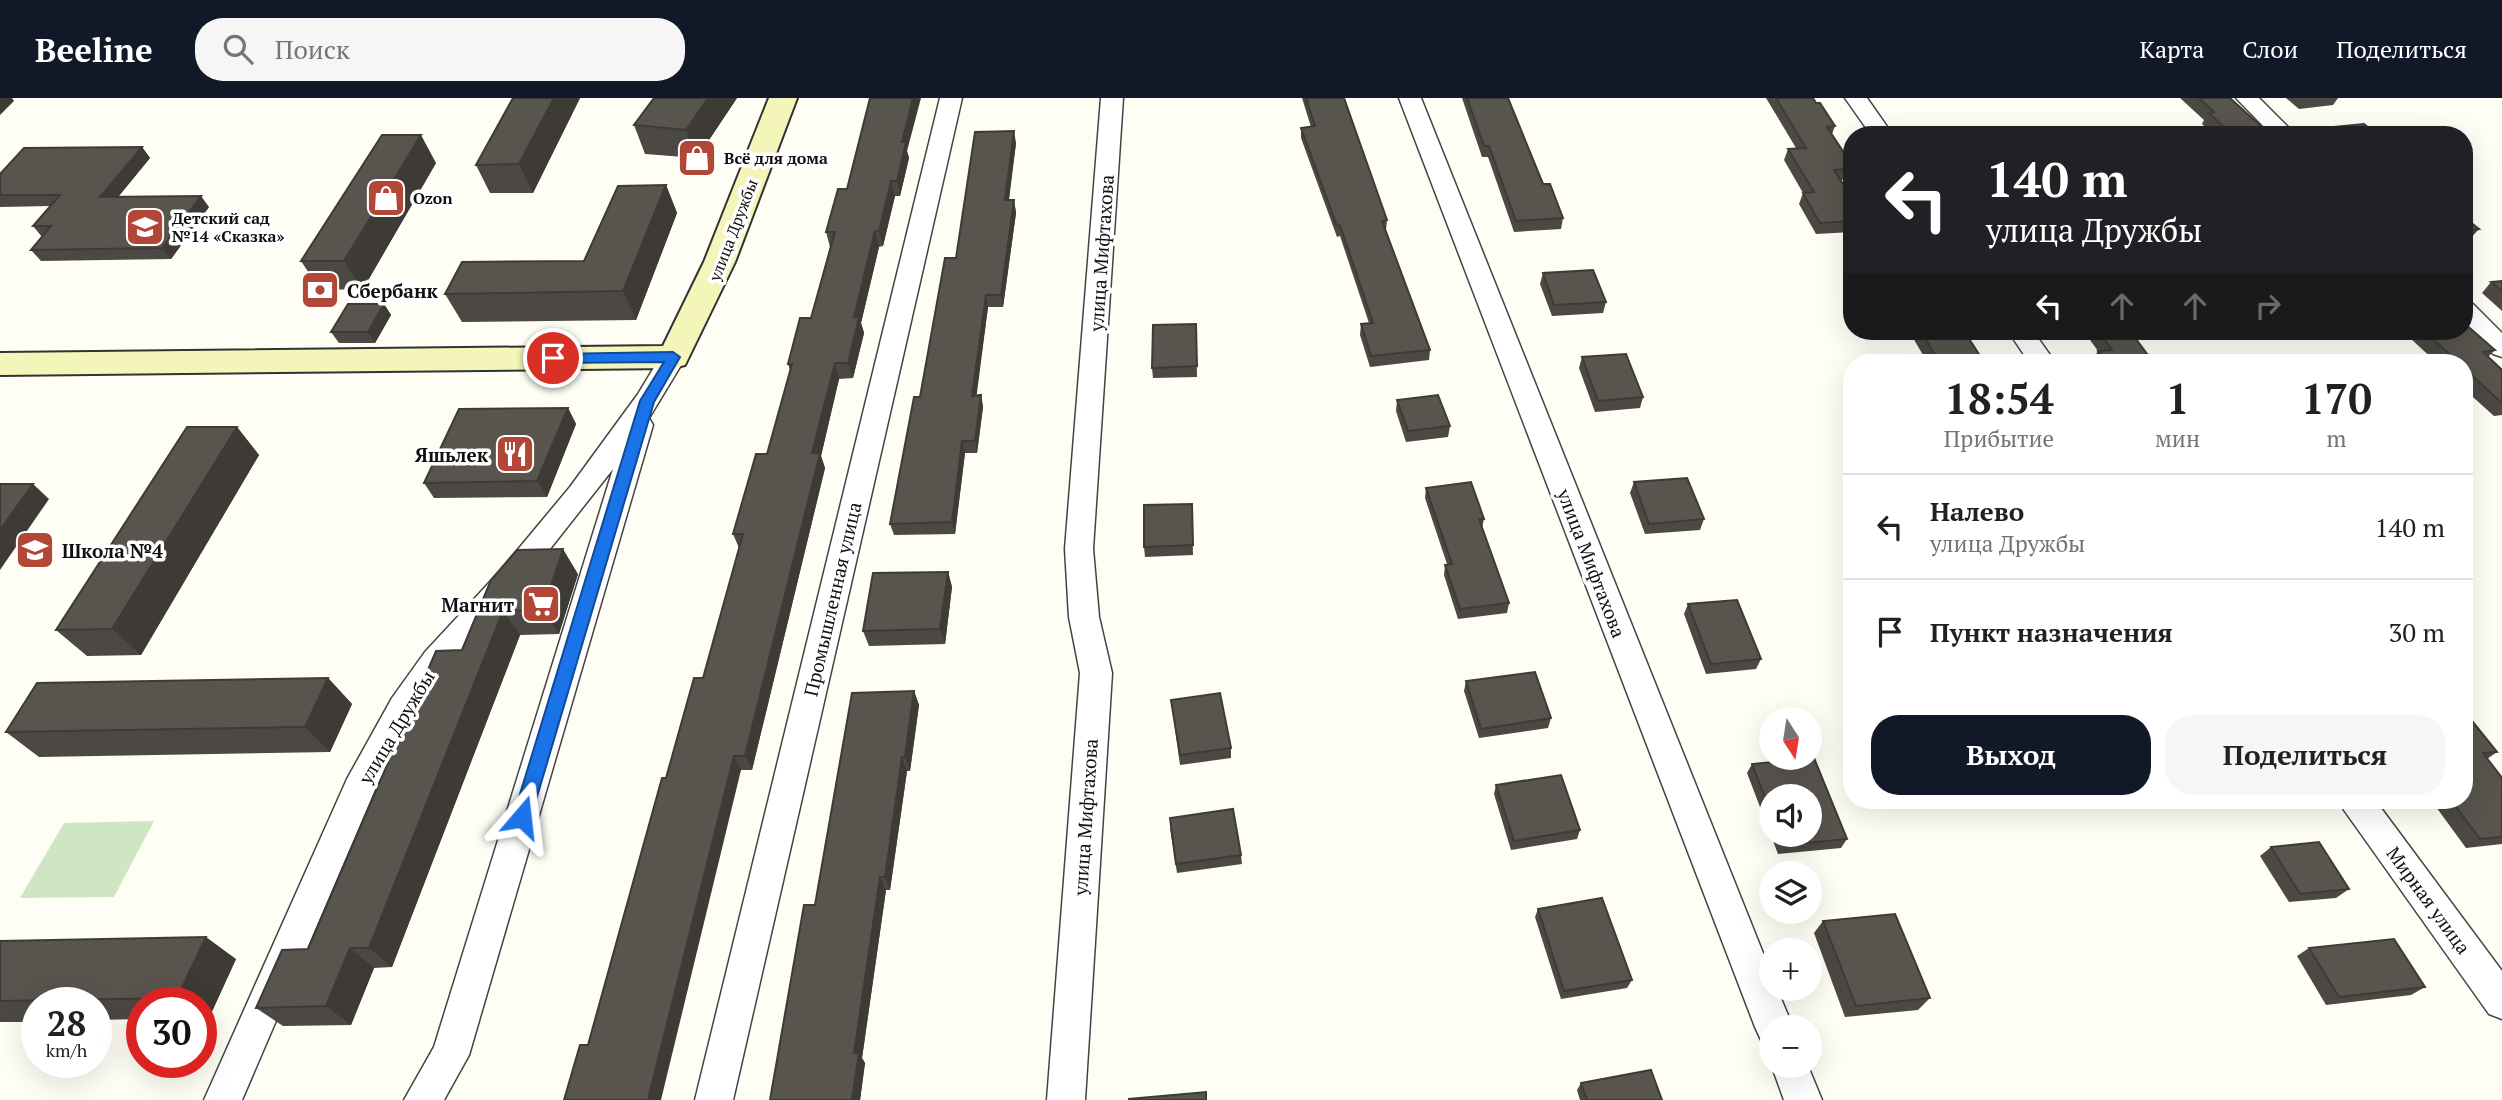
<!DOCTYPE html>
<html lang="ru">
<meta charset="utf-8">
<style>
:root{--surface:#fff;--page:#f6f6f6;--text:#202124;--muted:#757577;--line:#e0e0e0;--accent:#111827}
body{margin:0;font-family:"PT Serif",serif;background:var(--page);color:var(--text);height:100vh;display:flex;flex-direction:column;font-size:26px;white-space:nowrap}
*{box-sizing:border-box;margin:0}
p{font-size:23px;color:var(--muted)}
.icon{flex:none;width:38px;height:38px;fill:none;stroke:currentColor;stroke-width:2;stroke-linecap:round;stroke-linejoin:round}
.map{position:relative;flex:1;overflow:hidden}
.details{position:absolute;left:1843px;top:256px;width:630px;height:455px;display:flex;flex-direction:column;background:var(--surface);border-radius:28px;box-shadow:0 7px 28px #0002}
.details>*{flex:none}
.hud{position:absolute;left:1843px;top:28px;width:630px;height:214px;border-radius:28px;box-shadow:0 7px 28px #0002;background:#202124;color:#fff;overflow:hidden}
.needle{width:46px;rotate:168deg}
.fabs{position:absolute;left:1759px;top:609px;display:grid;gap:14px}
.fabs a{display:grid;place-items:center;width:63px;height:63px;border-radius:50%;background:var(--surface);box-shadow:0 7px 28px #0002;font-size:35px}
.speed{position:absolute;left:21px;top:889px;display:flex;gap:14px;font-size:35px;font-weight:700;text-align:center}
.speed>*{display:grid;place-content:center;width:91px;height:91px;border-radius:50%;background:var(--surface);box-shadow:0 7px 28px #0002;line-height:1}
.speed small{font-size:18px;font-weight:400}
.speed .limit{border:10px solid #d22;background:#fff;color:#111}
.pin{position:absolute;display:grid;place-items:center;width:60px;height:60px;color:#fff;margin:-30px;border:4px solid #fff;border-radius:50%;box-shadow:0 2px 7px #0007}
.me{position:absolute;width:77px;margin:-38px;rotate:17deg;stroke-linejoin:round;filter:drop-shadow(0 0 5px #0008)}
.turn{display:flex;align-items:center;gap:24px;height:147px;padding:0 28px;font-size:32px}
.turn .icon{width:91px;height:91px;stroke-width:2.5}
.turn b{display:block;font-size:49px;line-height:60px}
.lanes{display:flex;align-items:center;height:66px;padding:0 28px;background:#0003;justify-content:center;gap:35px;direction:ltr}
.lanes .off{opacity:.35}
.eta{display:flex;justify-content:space-evenly;align-items:center;height:119px;text-align:center}
.eta b{font-size:42px;font-weight:700;line-height:49px}
.cta{display:flex;gap:14px;margin-top:auto;padding:14px 28px}
.cta a{flex:1;height:80px;border-radius:28px;background:var(--accent);color:#fff;font-size:28px;font-weight:700;line-height:80px;text-align:center}
.cta a+a{background:var(--page);color:var(--text)}
ul{padding:0;list-style:none}
li{display:flex;align-items:center;gap:21px;height:105px;padding:0 28px;border-top:2px solid var(--line)}
li div{flex:1}
li b{display:block;font-size:26px}
li em{font-style:normal}
header{display:flex;align-items:center;gap:42px;box-sizing:border-box;height:98px;padding:0 35px;background:var(--accent);color:#fff}
header strong{font-size:33px}
nav{display:flex;gap:38px;margin-inline-start:auto;font-size:24px}
.search{width:490px;height:63px;background:var(--page);display:flex;align-items:center;gap:18px;box-sizing:border-box;padding:0 24px;border-radius:28px;color:var(--muted);font-size:26px}
.map>svg:first-child{display:block}
</style>
<header>
<strong>Beeline</strong>
<div class="search"><svg class="icon" aria-label="search" viewBox="0 0 24 24"><circle cx="10" cy="10" r="6"/><path d="M15 15l6 6"/></svg>Поиск</div>
<nav><a>Карта</a><a>Слои</a><a>Поделиться</a></nav>
</header>
<div class="map">
<svg width="2502" height="1002" viewBox="0 0 2502 1002">
<rect width="100%" height="100%" fill="#fefef5"/>
<polygon fill="#cee6c1" points="154,723 114,799 20,800 64,725"/>
<g fill="none" stroke-linecap="round" stroke-linejoin="round">
<g stroke="#434343" stroke-width="3">
<g id="street">
<polygon points="940,0 962,0 733,1002 695,1002"/>
<polygon points="1101,0 1123,0 1093,451 1099,519 1112,575 1085,1002 1047,1002 1080,575 1069,519 1065,451"/>
<polygon points="1399,0 1421,0 1771,875 1771,891 1777,891 1793,929 1771,929 1771,946 1761,942 1755,929"/>
<polygon points="1845,0 1867,0 1893,37 1871,37"/>
<polygon points="2236,0 2259,0 2296,37 2272,37"/>
<polygon points="2464,204 2473,206 2502,235 2502,259 2493,256 2464,227"/>
<polygon points="2008,233 2033,233 2055,264 2029,264"/>
<polygon points="673,250 682,253 686,259 649,320 653,327 469,957 444,1002 404,1002 434,949 613,371 520,489 447,572 414,618 377,687 242,1002 204,1002 347,681 392,600 425,554 500,473 570,389 638,296 664,253"/>
<polygon points="2340,702 2375,702 2502,873 2502,921 2489,916 2344,712"/>
<polygon points="1771,966 1808,968 1822,1002 1784,1002"/>
</g>
</g>
<g stroke="#323232" stroke-width="4">
<polygon id="secondary" points="769,0 797,0 735,164 685,267 673,270 0,277 0,255 663,248 704,164"/>
</g>
<use href="#street" fill="#fff" fill-rule="evenodd"/>
<use href="#secondary" fill="#f3f6b8" fill-rule="evenodd"/>
</g>
<g fill="#4c4843" fill-rule="evenodd">
<polygon points="513,0 580,0 533,95 490,95 476,67"/>
<polygon points="654,0 737,0 697,60 645,56 634,27"/>
<polygon points="1302,0 1344,0 1387,122 1386,132 1430,252 1429,262 1370,269 1360,237 1361,226 1369,225 1340,138 1337,139 1301,40 1301,30 1311,29"/>
<polygon points="1462,0 1508,0 1543,86 1563,120 1561,131 1514,134 1488,59 1482,59"/>
<polygon points="1766,0 1813,0 1835,28 1832,36 1852,67 1852,75 1849,81 1841,82 1852,100 1852,134 1816,136 1799,106 1803,95 1784,62 1788,51 1796,50"/>
<polygon points="2180,0 2230,0 2262,29 2260,32 2266,37 2214,37 2202,26 2204,22"/>
<polygon points="2286,0 2338,0 2333,7 2299,11"/>
<polygon points="2323,30 2377,37 2318,37"/>
<polygon points="1016,45 1009,102 1014,102 1016,115 1003,209 988,209 976,297 981,297 983,309 977,355 965,355 955,436 894,437 890,426 956,160"/>
<polygon points="142,49 150,60 118,99 209,109 171,161 41,163 31,152 42,139 33,128 51,108 0,109 0,76"/>
<polygon points="907,53 909,60 900,98 895,98 883,148 879,149 861,225 864,235 853,280 839,281 821,358 825,370 752,672 741,672 588,947 666,680 703,580 739,450 733,436 767,356 790,272 788,266 811,220 830,149 826,134"/>
<polygon points="436,65 363,191 320,192 301,163"/>
<polygon points="666,87 677,115 636,222 462,224 445,196 584,163"/>
<polygon points="2464,119 2479,131 2469,142 2464,143"/>
<polygon points="1543,175 1606,204 1603,215 1552,218 1540,186"/>
<polygon points="2502,183 2502,213 2482,195 2491,184"/>
<polygon points="384,206 391,217 375,245 339,245 331,234"/>
<polygon points="1196,226 1197,279 1153,280 1152,270"/>
<polygon points="1909,233 1964,233 1984,264 1927,264"/>
<polygon points="2086,233 2130,233 2153,264 2091,264 2098,253 2085,235"/>
<polygon points="2406,233 2464,233 2495,252 2488,259 2502,272 2502,317 2494,318 2464,291 2464,264 2436,264 2410,240 2412,238"/>
<polygon points="1582,259 1643,299 1640,310 1595,314 1579,270"/>
<polygon points="1397,302 1450,328 1448,339 1406,344 1396,313"/>
<polygon points="568,310 576,326 547,399 434,400 424,385"/>
<polygon points="237,329 259,357 141,557 87,558 56,532"/>
<polygon points="1634,384 1704,421 1700,432 1645,436 1630,395"/>
<polygon points="1426,390 1484,421 1482,430 1509,505 1507,515 1458,521 1444,477 1445,467 1447,466 1425,400"/>
<polygon points="1192,406 1193,457 1145,459 1144,449"/>
<polygon points="948,474 952,489 945,546 869,548 863,533"/>
<polygon points="578,476 559,536 520,537 392,869 374,870 351,927 283,928 256,910 308,851 462,552 491,482"/>
<polygon points="1688,506 1761,561 1756,571 1706,576 1684,516"/>
<polygon points="328,580 352,606 330,654 39,659 6,634"/>
<polygon points="1466,583 1551,620 1548,630 1479,640 1464,593"/>
<polygon points="914,593 919,607 910,673 907,673 890,792 886,792 862,960 865,965 860,1002 770,1002 815,807"/>
<polygon points="1171,602 1231,650 1231,660 1180,667"/>
<polygon points="2464,613 2497,654 2487,661 2502,680 2502,746 2466,750 2431,702 2464,702"/>
<path d="M1752,666L1847,741L1841,750L1778,756L1747,675ZM1771,698L1810,737H1771Z"/>
<polygon points="1496,687 1580,732 1577,741 1511,752 1494,696"/>
<polygon points="1170,730 1241,757 1242,766 1177,775"/>
<polygon points="2271,749 2349,791 2336,800 2289,804 2260,758"/>
<polygon points="1538,811 1632,882 1627,890 1561,901 1535,819"/>
<polygon points="1823,823 1930,900 1918,912 1845,919 1814,835"/>
<polygon points="0,843 236,861 209,920 201,920 201,905 142,905 142,921 96,922 96,905 37,905 37,924 0,924"/>
<polygon points="2309,850 2425,889 2411,897 2326,907 2297,858"/>
<polygon points="1581,985 1662,1002 1580,1002 1577,992"/>
</g>
<g fill="#3e3b37">
<polygon points="0,0 12,0 14,3 0,17"/>
<polygon points="554,0 580,0 533,95 519,66"/>
<polygon points="708,0 737,0 697,60 686,32"/>
<polygon points="913,0 921,0 907,53 909,60 900,98 897,83 902,44"/>
<polygon points="1014,33 1016,45 1007,115 1005,102"/>
<polygon points="421,37 436,65 363,191 344,163"/>
<polygon points="142,49 150,60 109,110 100,99"/>
<polygon points="891,83 895,98 883,148 879,133"/>
<polygon points="666,87 677,115 636,222 623,193"/>
<polygon points="201,98 209,109 171,161 162,150"/>
<polygon points="1014,102 1016,115 1003,209 1001,197"/>
<polygon points="875,133 879,149 861,225 864,235 853,280 848,265 854,219"/>
<polygon points="986,197 988,209 975,310 972,298"/>
<polygon points="384,206 391,217 375,245 368,234"/>
<polygon points="835,265 839,281 821,358 825,370 752,672 745,658 812,355"/>
<polygon points="981,297 983,309 977,355 975,343"/>
<polygon points="568,310 576,326 547,399 537,383"/>
<polygon points="237,329 259,357 141,557 112,531"/>
<polygon points="962,343 965,355 955,436 952,424"/>
<polygon points="33,386 49,401 0,472 0,432"/>
<polygon points="563,451 578,476 559,536 543,512"/>
<polygon points="948,474 952,489 945,546 940,531"/>
<polygon points="503,513 520,537 392,869 369,850"/>
<polygon points="328,580 352,606 330,654 305,629"/>
<polygon points="914,593 919,607 910,673 905,659"/>
<polygon points="734,658 741,672 661,1002 648,1002"/>
<polygon points="902,659 907,673 890,792 885,779"/>
<polygon points="880,779 886,792 862,960 865,965 860,1002 852,1002 854,955"/>
<polygon points="206,839 236,861 209,920 201,915 201,905 185,905 177,900"/>
<polygon points="350,850 374,870 351,927 326,908"/>
</g>
<g fill="#58544e" stroke="#3e3b37" stroke-width="2">
<polygon points="513,0 554,0 519,66 476,67"/>
<polygon points="654,0 708,0 686,32 634,27"/>
<polygon points="870,0 913,0 902,44 906,44 897,83 891,83 879,133 875,133 854,219 859,219 848,265 835,265 812,355 820,355 745,658 734,658 648,1002 564,1002 580,947 588,947 662,680 666,680 694,580 703,580 743,436 733,436 756,356 767,356 792,266 788,266 800,220 811,220 835,134 826,134 838,91 847,91"/>
<polygon points="1306,0 1344,0 1387,122 1382,123 1430,252 1371,258 1361,226 1373,225 1340,127 1337,128 1301,30 1315,28"/>
<polygon points="1467,0 1508,0 1543,86 1550,86 1563,120 1516,123 1489,48 1484,48"/>
<polygon points="1776,0 1813,0 1816,5 1820,5 1835,28 1827,29 1852,67 1852,70 1834,72 1852,100 1852,123 1820,125 1803,95 1814,94 1788,51 1806,50"/>
<polygon points="2199,0 2230,0 2262,29 2259,30 2266,37 2232,37 2209,15 2214,14"/>
<polygon points="2364,26 2377,37 2330,37 2323,30"/>
<polygon points="1014,33 1005,102 1014,102 1001,197 986,197 972,298 981,297 975,343 962,343 952,424 890,426 914,299 920,299 945,160 956,160 975,34"/>
<polygon points="382,37 421,37 344,163 301,163"/>
<polygon points="142,49 100,99 201,98 162,150 31,152 51,128 33,128 60,97 0,97 0,76 24,50"/>
<polygon points="666,87 623,193 445,196 462,164 584,163 618,88"/>
<polygon points="2464,119 2479,131 2464,133"/>
<polygon points="1593,172 1606,204 1554,207 1543,175"/>
<polygon points="2502,183 2502,193 2491,184"/>
<polygon points="348,206 384,206 368,234 331,234"/>
<polygon points="2464,225 2495,252 2483,254 2502,272 2502,305 2464,270 2464,264 2458,264 2424,233 2464,233"/>
<polygon points="1196,226 1197,268 1152,270 1153,227"/>
<polygon points="1921,233 1964,233 1984,264 1939,264"/>
<polygon points="2098,233 2130,233 2153,264 2106,264 2098,253 2112,252"/>
<polygon points="1626,256 1643,299 1598,303 1582,259"/>
<polygon points="1438,297 1450,328 1408,333 1397,302"/>
<polygon points="568,310 537,383 424,385 459,311"/>
<polygon points="187,329 237,329 112,531 56,532"/>
<polygon points="1687,380 1704,421 1649,426 1634,384"/>
<polygon points="1471,384 1484,421 1479,421 1509,505 1460,511 1445,467 1452,466 1426,390"/>
<polygon points="0,386 33,386 0,432"/>
<polygon points="1192,406 1193,447 1144,449 1144,407"/>
<polygon points="563,451 543,512 503,513 369,850 350,850 326,908 256,910 282,852 308,851 436,553 462,552 491,482 517,452"/>
<polygon points="948,474 940,531 863,533 873,475"/>
<polygon points="1737,502 1761,561 1711,566 1688,506"/>
<polygon points="1535,574 1551,620 1481,631 1466,583"/>
<polygon points="328,580 305,629 6,634 37,585"/>
<polygon points="914,593 905,659 902,659 885,779 880,779 854,955 859,955 852,1002 770,1002 804,807 815,807 852,595"/>
<polygon points="1220,595 1231,650 1180,657 1171,602"/>
<polygon points="2464,613 2497,654 2483,655 2502,680 2502,739 2480,741 2451,702 2464,702"/>
<polygon points="1814,660 1847,741 1784,747 1780,737 1810,737 1810,698 1771,698 1771,714 1752,666"/>
<polygon points="1561,677 1580,732 1514,743 1496,687"/>
<polygon points="1233,711 1241,757 1176,766 1170,720"/>
<polygon points="2319,744 2349,791 2300,796 2271,749"/>
<polygon points="1602,800 1632,882 1564,893 1538,811"/>
<polygon points="1895,816 1930,900 1856,908 1823,823"/>
<polygon points="206,839 177,900 0,903 0,843"/>
<polygon points="2394,841 2425,889 2339,899 2309,850"/>
<polygon points="1651,972 1662,1002 1587,1002 1581,985"/>
<polygon points="1206,994 1206,1002 1129,1002 1129,1001"/>
</g>
<polygon fill="#1a73e8" stroke="#114b97" stroke-width="2" points="673,254 680,259 654,304 531,719 528,725 522,727 515,725 513,719 640,303 664,264 553,265 546,260 553,256"/>
<defs>
<g id="shop-square" transform="scale(2.0125)"><rect x="-9" y="-9" width="18" height="18" rx="4" fill="#b24637" stroke="#fff"/><path d="M-5-2.5h2.3a2.7 3.5 0 0 1 5.4 0H5L5.5 6h-11ZM-1.5-2.5h3a1.5 2.3 0 0 0-3 0Z" fill="#fff"/></g>
<g id="school-square" transform="scale(2.0125)"><rect x="-9" y="-9" width="18" height="18" rx="4" fill="#b24637" stroke="#fff"/><path d="M0-5L7-2L0 1L-7-2ZM-4 1L0 2.5L4 1V4Q0 6-4 4Z" fill="#fff"/></g>
<g id="bank-square" transform="scale(2.0125)"><rect x="-9" y="-9" width="18" height="18" rx="4" fill="#b24637" stroke="#fff"/><path d="M-6-4H6V4H-6ZM0-2.3a2.3 2.3 0 1 0 0 4.6a2.3 2.3 0 1 0 0-4.6Z" fill="#fff"/></g>
<g id="restaurant-square" transform="scale(2.0125)"><rect x="-9" y="-9" width="18" height="18" rx="4" fill="#b24637" stroke="#fff"/><path d="M-5-6h1v4h1v-4h1v4h1v-4h1v5L-1.5 .5V6h-2V.5L-5-1ZM5-6V6H3V1.5H1.5Q1.5-4 5-6Z" fill="#fff"/></g>
<g id="supermarket-square" transform="scale(2.0125)"><rect x="-9" y="-9" width="18" height="18" rx="4" fill="#b24637" stroke="#fff"/><path d="M-6-5.5h2.5l.6 2H6L4.5 2H-2.5L-4.4-4H-6ZM-1.5 3.2a1.3 1.3 0 1 0 .1 0ZM3 3.2a1.3 1.3 0 1 0 .1 0Z" fill="#fff"/></g>
</defs>
<g fill-rule="evenodd">
<use href="#shop-square" x="697" y="60"/>
<use href="#shop-square" x="386" y="100"/>
<use href="#school-square" x="145" y="129"/>
<use href="#bank-square" x="320" y="192"/>
<use href="#restaurant-square" x="515" y="356"/>
<use href="#school-square" x="35" y="452"/>
<use href="#supermarket-square" x="541" y="506"/>
</g>
<g text-anchor="middle" dominant-baseline="central" stroke-width="7" stroke-linejoin="round" paint-order="stroke">
<g font-size="16" font-weight="bold" fill="#101010" stroke="#fff" text-anchor="start">
<text x="724" y="60">Всё для дома</text>
<text x="413" y="100">Ozon</text>
<text x="172" y="120">Детский сад<tspan x="172" dy="18">№14 «Сказка»</tspan></text>
</g>
<g font-size="16" fill="#101010" stroke="#fff">
<text transform="translate(733 132) rotate(-69)">улица Дружбы</text>
</g>
<g font-size="19" fill="#101010" stroke="#fff">
<text transform="translate(1101 155) rotate(-86)">улица Мифтахова</text>
<text transform="translate(1592 465) rotate(69)">улица Мифтахова</text>
<text transform="translate(832 501) rotate(-77)">Промышленная улица</text>
<text transform="translate(396 629) rotate(-59)">улица Дружбы</text>
<text transform="translate(1085 719) rotate(-86)">улица Мифтахова</text>
<text transform="translate(2429 802) rotate(54)">Мирная улица</text>
</g>
<g font-size="19" font-weight="bold" fill="#101010" stroke="#fff" text-anchor="start">
<text x="347" y="192">Сбербанк</text>
<text x="488" y="356" text-anchor="end">Яшьлек</text>
<text x="62" y="452">Школа №4</text>
<text x="514" y="506" text-anchor="end">Магнит</text>
</g>
</g>
</svg>
<div class="fabs">
<a><svg class="needle" viewBox="-14 -14 28 28"><path d="M0-13l5 13h-10z" fill="#e53935"/><path d="M0 13l5-13h-10z" fill="#757577"/></svg></a>
<a><svg class="icon" aria-label="sound" viewBox="0 0 24 24"><path d="M4 9h4l5-4v14l-5-4H4zM17 9q2 3 0 6"/></svg></a>
<a><svg class="icon" aria-label="layers" viewBox="0 0 24 24"><path d="M12 4l9 5-9 5-9-5zM3 14l9 5 9-5"/></svg></a>
<a>+</a>
<a>−</a>
</div>
<div class="speed"><div>28<small>km/h</small></div><div class="limit">30</div></div>
<div class="pin" style="left:553px;top:260px;background:#d93025"><svg class="icon" aria-label="arrive" viewBox="0 0 24 24"><path d="M6 21V4h12l-3 4 3 4H6"/></svg></div>
<svg class="me" style="left:522px;top:719px" viewBox="-20 -20 40 40"><path d="M0-17L14 15 0 8-14 15z" fill="#1a73e8" stroke="#fff" stroke-width="4"/></svg>
<div class="hud">
<div class="turn"><svg class="icon" aria-label="left" viewBox="0 0 24 24"><path d="M17 20v-9H6M10 6l-5 5 5 5"/></svg><div><b>140 m</b>улица Дружбы</div></div>
<div class="lanes"><svg class="icon" aria-label="left" viewBox="0 0 24 24"><path d="M17 20v-9H6M10 6l-5 5 5 5"/></svg><svg class="icon off" aria-label="ahead" viewBox="0 0 24 24"><path d="M12 20V5M6 11l6-6 6 6"/></svg><svg class="icon off" aria-label="ahead" viewBox="0 0 24 24"><path d="M12 20V5M6 11l6-6 6 6"/></svg><svg class="icon off" aria-label="right" viewBox="0 0 24 24"><path d="M7 20v-9h11M14 6l5 5-5 5"/></svg></div>
</div>
<section class="details">
<div class="eta">
<div><b>18:54</b><p>Прибытие</p></div>
<div><b>1</b><p>мин</p></div>
<div><b>170</b><p>m</p></div>
</div>
<ul>
<li><svg class="icon" aria-label="left" viewBox="0 0 24 24"><path d="M17 20v-9H6M10 6l-5 5 5 5"/></svg><div><b>Налево</b><p>улица Дружбы</p></div><em>140 m</em></li>
<li><svg class="icon" aria-label="arrive" viewBox="0 0 24 24"><path d="M6 21V4h12l-3 4 3 4H6"/></svg><div><b>Пункт назначения</b></div><em>30 m</em></li>
</ul>
<div class="cta"><a>Выход</a><a>Поделиться</a></div>
</section>
</div>
